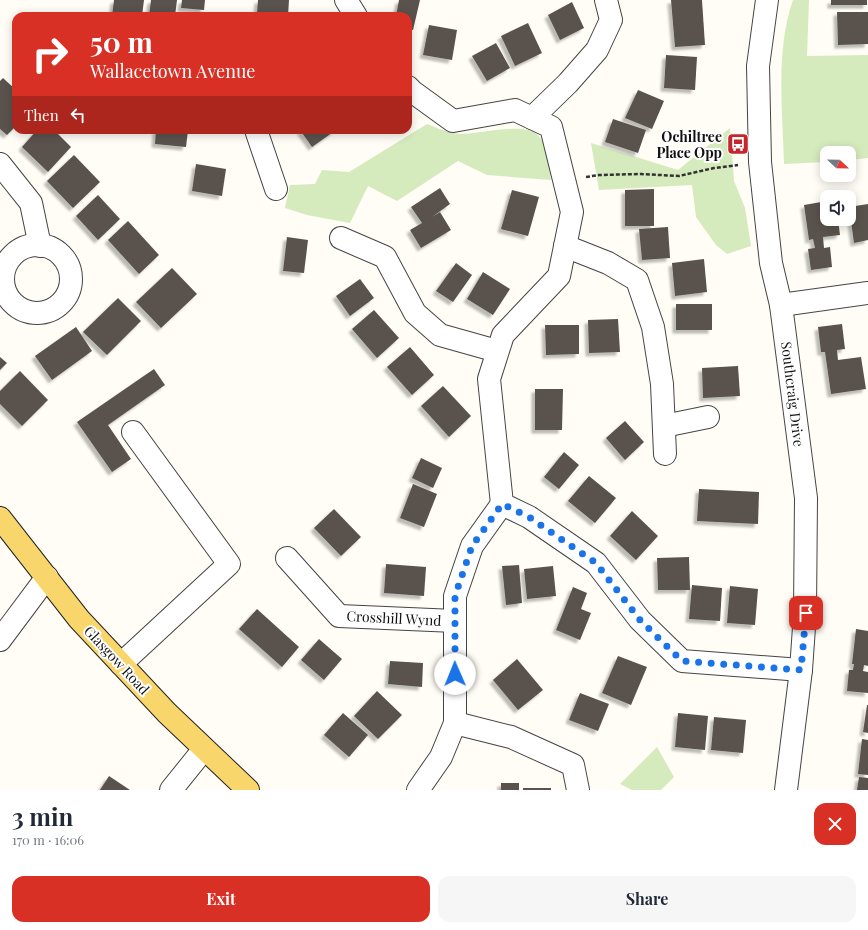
<!DOCTYPE html>
<meta charset="utf-8">
<style>
:root{--surface:#fff;--page:#f6f6f7;--text:#1f2937;--muted:#747a83;--accent:#d93025}
body{margin:0;font-family:"Playfair Display",serif;background:var(--page);color:var(--text);height:100vh;display:flex;flex-direction:column;font-size:15px;white-space:nowrap}
*{box-sizing:border-box;margin:0}
p{font-size:13px;color:var(--muted)}
.icon{flex:none;width:22px;height:22px;fill:none;stroke:currentColor;stroke-width:2;stroke-linecap:round;stroke-linejoin:round}
.map{position:relative;height:790px;overflow:hidden}
.details{display:flex;flex-direction:column;background:var(--surface);flex:1}
.details>*{flex:none}
.top-card{position:absolute;left:12px;top:12px;width:400px;height:122px;border-radius:12px;box-shadow:0 2px 10px #0003;background:#d93025;color:#fff;overflow:hidden}
.needle{width:26px;rotate:112deg}
.tools{position:absolute;left:820px;top:146px;display:grid;gap:8px}
.tools a{display:grid;place-items:center;width:36px;height:36px;border-radius:8px;background:var(--surface);box-shadow:0 2px 10px #0003;font-size:20px}
.pin{position:absolute;display:grid;place-items:center;width:34px;height:34px;color:#fff;margin:-17px;border-radius:8px;box-shadow:0 2px 6px #0006}
.me{position:absolute;width:44px;margin:-22px;rotate:359deg;stroke-linejoin:round;filter:drop-shadow(0 0 3px #0008)}
.turn{display:flex;align-items:center;gap:14px;height:84px;padding:0 12px;font-size:18px}
.turn .icon{width:52px;height:52px;stroke-width:2.5}
.turn b{display:block;font-size:28px;line-height:34px}
.then{display:flex;align-items:center;height:38px;padding:0 12px;background:#0003;gap:8px;font-size:15px}
.round{display:grid;place-items:center;flex:none;width:42px;height:42px;border-radius:12px;background:var(--page)}
.head{display:flex;align-items:center;justify-content:space-between;height:68px;padding:0 12px}
h1{font-size:24px;font-weight:700;line-height:30px}
.action{display:flex;gap:8px;margin-top:auto;padding:8px 12px}
.action a{flex:1;height:46px;border-radius:12px;background:var(--accent);color:#fff;font-size:16px;font-weight:700;line-height:46px;text-align:center}
.action a+a{background:var(--page);color:var(--text)}
.map>svg:first-child{display:block}
</style>
<div class="map">
<svg width="868" height="790" viewBox="0 0 868 790">
<defs>
<filter id="shadow"><feDropShadow dx="-3.5" dy="3.5" stdDeviation="1" flood-color="#0004"/></filter>
</defs>
<rect width="100%" height="100%" fill="#fffdf5"/>
<g fill="#d5ebbd">
<path d="M793,0H809L807,56L868,55V158L849,160V153H827V162L784,164C783,110 775,52 793,0Z"/>
<path d="M427,124C438,128 450,134 462,134C479,134 525,122 537,134C548,145 549,165 551,180L487,175L458,161L397,201L368,186L350,223L307,215L285,208L290,185L315,184L322,170L349,172Z"/>
<polygon points="730,128 734,181 745,208 751,246 727,254 716,245 696,217 692,185 599,190 591,143 678,170"/>
<polygon points="657,747 674,777 661,790 632,790 620,784"/>
</g>
<g fill="#5a524d" filter="url(#shadow)">
<polygon points="114,0 144,0 142,16 112,16"/>
<polygon points="151,0 177,0 175,16 149,16"/>
<polygon points="182,0 205,0 204,10 181,8"/>
<polygon points="258,0 289,0 288,16 257,13"/>
<polygon points="399,0 420,0 413,30 408,29 408,16 396,16"/>
<polygon points="671,0 702,0 705,45 675,47"/>
<rect x="831" y="0" width="36" height="5"/>
<polygon points="572,2 584,28 560,40 548,15"/>
<polygon points="837,12 868,12 868,44 838,45"/>
<polygon points="528,23 542,53 515,66 501,36"/>
<polygon points="429,25 457,30 452,60 423,55"/>
<polygon points="496,43 510,68 487,81 472,56"/>
<polygon points="666,55 697,57 695,90 664,88"/>
<polygon points="3,78 16,90 16,126 7,135 0,129 0,81"/>
<polygon points="638,90 664,101 652,129 625,118"/>
<polygon points="613,119 646,130 638,153 605,142"/>
<polygon points="37,130 54,130 71,147 48,172 22,147"/>
<polygon points="156,130 188,130 186,147 155,144"/>
<polygon points="300,130 336,130 312,147"/>
<polygon points="74,155 100,182 73,208 47,181"/>
<polygon points="196,164 226,169 222,196 192,191"/>
<polygon points="440,188 450,204 432,217 440,212 451,230 421,248 410,230 422,223 411,207"/>
<polygon points="654,189 654,226 625,226 625,190"/>
<polygon points="512,190 539,197 528,236 501,229"/>
<polygon points="98,195 120,219 98,240 76,216"/>
<polygon points="827,201 827,219 838,219 840,235 823,237 824,248 830,247 832,267 811,270 808,249 815,248 813,239 809,240 804,205"/>
<polygon points="868,204 868,240 854,243 849,207"/>
<polygon points="128,221 159,255 139,274 108,240"/>
<polygon points="668,227 670,258 642,260 639,229"/>
<polygon points="287,237 308,240 304,273 283,271"/>
<polygon points="704,259 707,292 675,296 672,263"/>
<polygon points="456,263 472,275 453,302 436,291"/>
<polygon points="172,268 197,294 161,328 136,302"/>
<polygon points="483,272 510,289 493,315 467,299"/>
<polygon points="360,279 374,298 350,316 336,296"/>
<polygon points="118,298 141,321 107,355 83,332"/>
<rect x="676" y="304" width="36" height="26"/>
<polygon points="374,310 399,338 377,358 352,329"/>
<polygon points="618,319 620,352 589,353 588,320"/>
<polygon points="842,324 845,349 837,350 838,360 861,357 866,389 831,394 825,352 821,352 818,327"/>
<polygon points="545,325 579,325 579,354 546,355"/>
<polygon points="76,327 92,351 52,380 35,356"/>
<polygon points="410,347 434,375 412,395 387,367"/>
<polygon points="0,357 7,363 0,370"/>
<polygon points="738,366 740,396 703,398 702,368"/>
<polygon points="154,369 165,385 108,425 131,459 112,472 77,422"/>
<polygon points="20,371 48,400 22,426 0,404 0,391"/>
<polygon points="443,386 471,416 449,437 421,406"/>
<polygon points="535,389 563,389 562,430 535,430"/>
<polygon points="625,421 644,442 625,460 606,438"/>
<polygon points="564,452 579,465 559,489 544,477"/>
<polygon points="421,458 442,468 433,488 412,478"/>
<polygon points="589,476 616,498 595,523 568,501"/>
<polygon points="413,484 437,494 424,527 400,518"/>
<polygon points="699,489 759,492 758,524 697,521"/>
<polygon points="334,509 361,537 341,556 314,528"/>
<polygon points="632,511 658,536 636,560 610,536"/>
<polygon points="689,557 690,590 658,590 657,558"/>
<polygon points="386,564 426,567 424,596 384,593"/>
<polygon points="519,565 522,603 506,605 502,566"/>
<polygon points="553,566 556,596 527,599 524,569"/>
<polygon points="692,585 722,588 720,621 689,619"/>
<polygon points="730,586 758,589 755,625 727,623"/>
<polygon points="573,587 587,593 581,609 591,613 580,640 556,630"/>
<polygon points="257,609 299,647 282,667 239,629"/>
<polygon points="856,629 868,631 868,666 864,665 863,671 868,672 868,693 847,691 849,670 853,670 854,664 852,664"/>
<polygon points="319,639 342,659 324,680 301,660"/>
<polygon points="618,656 647,667 631,705 602,693"/>
<polygon points="517,659 543,690 518,710 493,680"/>
<polygon points="390,661 423,663 422,687 388,684"/>
<polygon points="377,691 402,715 378,739 354,716"/>
<polygon points="580,693 609,704 598,731 569,720"/>
<polygon points="867,705 868,705 868,733 863,732"/>
<polygon points="343,713 368,735 349,757 324,735"/>
<polygon points="678,713 708,716 705,750 675,747"/>
<polygon points="714,717 746,720 743,753 711,750"/>
<polygon points="862,739 868,740 868,775 858,774"/>
<polygon points="109,776 130,790 100,790"/>
<polygon points="859,777 868,778 868,790 857,790"/>
<rect x="501" y="783" width="18" height="7"/>
<rect x="523" y="788" width="28" height="2"/>
</g>
<g fill="none" stroke-linecap="round" stroke-linejoin="round">
<g stroke="#444" stroke-width="24">
<g id="minor">
<polyline points="346,0 356,16"/>
<polyline points="767,0 758,66 760,162 771,263 781,305 806,498 805,613 801,670 786,790"/>
<polyline points="408,87 413,92 453,121 515,110 551,127 572,212 559,276 503,335 489,379 502,504 529,517 596,563 640,620 682,661 801,670"/>
<polyline points="532,118 568,83 597,50 611,20 606,0"/>
<polyline points="256,130 276,189"/>
<polyline points="0,164 31,203 40,246"/>
<polyline points="341,238 385,257 415,313 440,335 497,351"/>
<circle cx="37" cy="279" r="34"/>
<polyline points="565,246 608,263 637,280 653,327 662,384 665,454"/>
<polyline points="781,305 868,293"/>
<polyline points="664,426 708,417"/>
<polyline points="287,558 339,616 455,621"/>
<polyline points="0,640 47,577"/>
<polyline points="121,664 229,564 133,432"/>
<polyline points="455,723 511,737 573,765 578,790"/>
<polyline points="171,790 204,749"/>
<polyline points="418,790 441,757 455,723 455,596 472,546 502,504"/>
</g>
</g>
<g stroke="#222" stroke-width="24">
<polyline id="major" points="0,518 79,619 167,713 248,790"/>
</g>
<polyline stroke="#333" stroke-width="2.5" stroke-dasharray="4 2" stroke-linecap="butt" points="586,177 599,175 641,174 679,176 714,168 738,165"/>
<use href="#minor" stroke="#fff" stroke-width="22"/>
<use href="#major" stroke="#f9d66b" stroke-width="22"/>
</g>
<g fill="none" stroke-linecap="round" stroke-linejoin="round">
<polyline stroke="#1a73e8" stroke-width="7" stroke-dasharray="0 12.6" points="455,674 455,596 472,546 502,504 529,517 596,563 640,620 682,661 801,670 806,613"/>
</g>
<defs>
<g id="bus-square" transform="scale(1.15)"><rect x="-9" y="-9" width="18" height="18" rx="4" fill="#c4262e" stroke="#fff"/><path d="M-5-6H5V4H4V6H2V4H-2V6H-4V4H-5ZM-3.5-4V0h7V-4ZM-3.5 1.2v1.5H-2V1.2ZM2 1.2v1.5H3.5V1.2Z" fill="#fff"/></g>
</defs>
<g fill-rule="evenodd">
<use href="#bus-square" x="738" y="144"/>
</g>
<g text-anchor="middle" dominant-baseline="central" stroke-width="4" stroke-linejoin="round" paint-order="stroke">
<g font-size="14" font-weight="bold" fill="#111" stroke="#fff" text-anchor="end">
<text x="722" y="136">Ochiltree<tspan x="722" dy="16">Place Opp</tspan></text>
</g>
<g font-size="14" fill="#111" stroke="#fff">
<text transform="translate(793 394) rotate(83)">Southcraig Drive</text>
<text transform="translate(394 618) rotate(3)">Crosshill Wynd</text>
<text transform="translate(117 660) rotate(47)">Glasgow Road</text>
</g>
</g>
</svg>
<div class="tools">
<a><svg class="needle" viewBox="-14 -14 28 28"><path d="M0-13l5 13h-10z" fill="#e53935"/><path d="M0 13l5-13h-10z" fill="#747a83"/></svg></a>
<a><svg class="icon" aria-label="sound" viewBox="0 0 24 24"><path d="M4 9h4l5-4v14l-5-4H4zM17 9q2 3 0 6"/></svg></a>
</div>
<div class="pin" style="left:806px;top:613px;background:#d93025"><svg class="icon" aria-label="arrive" viewBox="0 0 24 24"><path d="M6 21V4h12l-3 4 3 4H6"/></svg></div>
<svg class="me" style="left:455px;top:674px" viewBox="-20 -20 40 40"><circle r="19" fill="#fff"/><path d="M0-13L10 11 0 6-10 11z" fill="#1a73e8"/></svg>
<div class="top-card">
<div class="turn"><svg class="icon" aria-label="right" viewBox="0 0 24 24"><path d="M7 20v-9h11M14 6l5 5-5 5"/></svg><div><b>50 m</b>Wallacetown Avenue</div></div>
<div class="then">Then<svg class="icon" aria-label="left" viewBox="0 0 24 24"><path d="M17 20v-9H6M10 6l-5 5 5 5"/></svg></div>
</div>
</div>
<section class="details">
<div class="head"><div><h1>3 min</h1><p>170 m · 16:06</p></div><a class="round" style="background:#d93025;color:#fff"><svg class="icon" aria-label="close" viewBox="0 0 24 24"><path d="M6 6l12 12M18 6L6 18"/></svg></a></div>
<div class="action"><a>Exit</a><a>Share</a></div>
</section>
